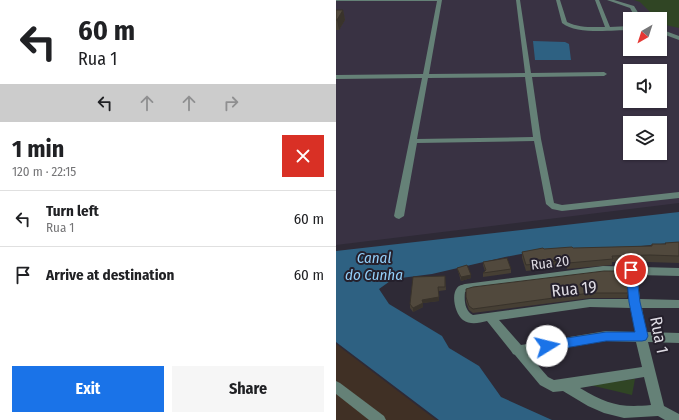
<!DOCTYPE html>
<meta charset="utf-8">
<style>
:root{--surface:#fff;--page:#f6f6f6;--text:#202124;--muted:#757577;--line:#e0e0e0;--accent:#1a73e8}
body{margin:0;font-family:"Fira Sans Condensed",sans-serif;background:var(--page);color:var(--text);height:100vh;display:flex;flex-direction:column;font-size:15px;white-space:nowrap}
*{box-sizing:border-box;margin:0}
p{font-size:13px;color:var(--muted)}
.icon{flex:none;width:22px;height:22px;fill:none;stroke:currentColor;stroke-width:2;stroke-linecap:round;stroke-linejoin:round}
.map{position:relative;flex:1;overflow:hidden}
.sheet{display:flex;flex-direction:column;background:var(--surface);width:336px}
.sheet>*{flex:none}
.top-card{background:#fff;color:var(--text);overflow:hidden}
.needle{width:26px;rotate:219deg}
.tools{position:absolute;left:287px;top:12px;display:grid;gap:8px}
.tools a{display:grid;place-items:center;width:44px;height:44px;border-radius:0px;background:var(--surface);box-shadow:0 1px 3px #0004;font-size:20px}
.pin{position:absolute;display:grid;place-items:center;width:34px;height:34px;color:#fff;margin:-17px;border:2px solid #fff;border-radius:50%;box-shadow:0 1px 4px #0007}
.me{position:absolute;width:44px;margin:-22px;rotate:81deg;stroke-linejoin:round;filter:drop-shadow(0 0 3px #0008)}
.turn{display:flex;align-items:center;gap:14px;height:84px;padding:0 12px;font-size:18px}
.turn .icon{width:52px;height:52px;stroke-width:2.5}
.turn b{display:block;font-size:28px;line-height:34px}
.lanes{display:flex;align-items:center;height:38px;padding:0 12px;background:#0003;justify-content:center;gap:20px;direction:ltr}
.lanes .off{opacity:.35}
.round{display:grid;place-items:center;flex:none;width:42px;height:42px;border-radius:0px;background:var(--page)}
.overview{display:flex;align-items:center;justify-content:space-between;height:68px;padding:0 12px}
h1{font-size:24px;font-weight:700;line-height:30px}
.button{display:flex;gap:8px;margin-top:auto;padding:8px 12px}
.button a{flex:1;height:46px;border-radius:0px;background:var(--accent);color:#fff;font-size:16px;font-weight:700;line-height:46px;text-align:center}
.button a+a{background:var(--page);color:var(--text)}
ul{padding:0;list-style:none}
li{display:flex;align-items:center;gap:12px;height:56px;padding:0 12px;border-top:1px solid var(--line)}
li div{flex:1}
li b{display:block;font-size:15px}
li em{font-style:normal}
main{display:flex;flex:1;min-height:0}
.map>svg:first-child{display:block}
</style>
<main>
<section class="sheet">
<div class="top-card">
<div class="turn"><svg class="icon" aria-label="left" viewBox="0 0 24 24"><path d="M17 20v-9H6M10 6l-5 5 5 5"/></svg><div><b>60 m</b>Rua 1</div></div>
<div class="lanes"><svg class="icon" aria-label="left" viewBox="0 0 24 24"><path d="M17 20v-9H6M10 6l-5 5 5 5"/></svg><svg class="icon off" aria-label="ahead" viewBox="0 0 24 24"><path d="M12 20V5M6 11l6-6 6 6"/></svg><svg class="icon off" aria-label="ahead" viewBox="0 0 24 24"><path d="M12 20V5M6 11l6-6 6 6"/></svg><svg class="icon off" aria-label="right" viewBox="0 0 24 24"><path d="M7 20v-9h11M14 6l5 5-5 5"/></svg></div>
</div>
<div class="overview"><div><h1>1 min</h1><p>120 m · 22:15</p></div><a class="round" style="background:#d93025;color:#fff"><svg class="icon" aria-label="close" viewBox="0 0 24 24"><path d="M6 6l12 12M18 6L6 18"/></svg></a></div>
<ul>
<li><svg class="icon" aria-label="left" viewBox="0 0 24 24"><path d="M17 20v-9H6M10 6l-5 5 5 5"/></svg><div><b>Turn left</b><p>Rua 1</p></div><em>60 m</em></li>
<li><svg class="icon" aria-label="arrive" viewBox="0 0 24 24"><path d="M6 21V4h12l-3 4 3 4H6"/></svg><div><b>Arrive at destination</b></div><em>60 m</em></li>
</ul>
<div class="button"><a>Exit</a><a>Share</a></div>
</section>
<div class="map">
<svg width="343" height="420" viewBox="0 0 343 420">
<rect width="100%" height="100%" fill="#2e2a36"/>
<polygon fill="#403025" points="0,344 100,420 0,420"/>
<path fill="#393243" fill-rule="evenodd" d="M0,0H343V203L0,245ZM294,19H324V49H294ZM294,71H324V101H294ZM294,123H324V153H294Z"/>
<g fill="#304524">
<polygon points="298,0 343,0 343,28 325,24 324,19 321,19 304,2"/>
<polygon points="299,379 296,395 254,385"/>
</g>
<g fill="#2e6182">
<polygon points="197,41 229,42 233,44 235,60 199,60"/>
<polygon points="343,212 343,242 277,249 201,251 169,257 96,274 57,279 43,289 53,304 106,336 113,348 143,366 165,397 216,420 103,420 0,342 0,251"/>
</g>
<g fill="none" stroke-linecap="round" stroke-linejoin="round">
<g fill="#658177" fill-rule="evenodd">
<path d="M0,0H106L93,74L189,73L180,0H184L195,73L268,72L271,74L268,76L196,77L205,139L218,203L226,205L343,192V198L226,211L216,209L210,204L198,141L81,143L68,216L63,219L60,218L58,216L86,78L0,79V75L87,74L101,1H0ZM189,77L197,137L81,139L92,78Z"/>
<path d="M220,0H224L231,22C243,28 256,27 269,27L259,0H263L274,27L294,26V30C276,30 241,35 226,23Z"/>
<polygon points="271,0 278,0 298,6 306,19 300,19 294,8"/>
<polygon points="324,29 343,36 343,40 324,33"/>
<path d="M267,266L343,268V276L301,275L304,299L343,300V308H306L310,332L343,333V343L312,342L328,406L343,414V420H329L322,416L288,418L268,413L252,406L227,391L217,392L204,385L179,355L177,354L175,351L151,321C143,323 134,325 127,320C119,314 115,295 121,288C123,285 126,285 129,284ZM267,274H290L293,299H254L137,315C129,311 128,301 129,292L137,290ZM254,307L295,308L299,332L270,331L185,345L163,320ZM270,341L300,342L306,367L218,380L212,377L192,354ZM308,377L315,405C283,408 271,404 244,388Z"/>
<polygon points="0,381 4,383 48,416 50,420 33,420 0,394"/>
</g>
</g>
<g fill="#463f34">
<polygon points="0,10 7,10 9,20 3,30 0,30"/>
<polygon points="343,242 343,263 312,262 276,262 276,265 231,269 230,266 190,271 186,258 186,252 208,249 315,246 316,244 329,244 329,243"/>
<polygon points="147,262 175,269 175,273 147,277 147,273 149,271 147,265"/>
<polygon points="121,268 135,278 125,281 122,271"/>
<polygon points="109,276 110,290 103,291 103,301 87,303 87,307 77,312 74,308 74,304"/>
<polygon points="130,289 292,293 291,298 254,298 137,313 133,310 130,302"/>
</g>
<g fill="#39332b">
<polygon points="7,10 9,20 3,30 1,20"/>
<polygon points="135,275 135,278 125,281 125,277"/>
<polygon points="102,287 103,301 87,303 86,300"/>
<polygon points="87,303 87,307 77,312 77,308"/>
</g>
<g fill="#51493d" stroke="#39332b">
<polygon points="0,10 7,10 1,20 0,20"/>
<polygon points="343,242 343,256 314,255 276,256 277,259 232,263 230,260 190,265 186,252 207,248 208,249 236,247 237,248 316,246 316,244 330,244 329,243"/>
<polygon points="171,258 175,269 147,273 150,270 147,262"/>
<polygon points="131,265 135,275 125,277 121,268"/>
<polygon points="268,271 290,271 292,293 254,293 137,309 133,306 130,297 130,289 137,287"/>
<polygon points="109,276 109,287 102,287 103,297 86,300 87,303 77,308 74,304 77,277"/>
</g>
<polygon fill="#1a73e8" stroke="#114b97" points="295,266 299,267 300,270 304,302 312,336 310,340 306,341 270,341 211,351 206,349 205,346 206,342 211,341 270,332 299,332 293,302 290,270 292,267"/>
<g text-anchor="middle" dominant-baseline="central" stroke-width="4" stroke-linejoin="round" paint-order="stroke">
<g font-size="14" fill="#dedbe3" stroke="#25202c">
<text transform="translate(214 263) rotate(-7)">Rua 20</text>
</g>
<g font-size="15" font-style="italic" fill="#94d0fb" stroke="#25202c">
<text x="38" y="258">Canal<tspan x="38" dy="17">do Cunha</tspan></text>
</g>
<g font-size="17" fill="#dedbe3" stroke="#25202c">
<text transform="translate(238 289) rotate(-6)">Rua 19</text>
<text transform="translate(323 335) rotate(79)">Rua 1</text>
</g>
</g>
</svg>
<div class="tools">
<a><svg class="needle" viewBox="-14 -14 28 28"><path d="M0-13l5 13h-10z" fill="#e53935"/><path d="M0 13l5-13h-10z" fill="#757577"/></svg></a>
<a><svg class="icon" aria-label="sound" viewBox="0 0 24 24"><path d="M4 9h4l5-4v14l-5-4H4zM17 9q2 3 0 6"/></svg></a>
<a><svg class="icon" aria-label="layers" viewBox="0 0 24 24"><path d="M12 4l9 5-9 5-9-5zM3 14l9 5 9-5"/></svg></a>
</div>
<div class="pin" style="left:295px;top:270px;background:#d93025"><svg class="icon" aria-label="arrive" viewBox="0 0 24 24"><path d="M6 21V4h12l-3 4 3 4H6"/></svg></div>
<svg class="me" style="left:211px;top:346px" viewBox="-20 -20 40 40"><circle r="19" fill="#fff"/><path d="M0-13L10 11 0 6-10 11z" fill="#1a73e8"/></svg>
</div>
</main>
